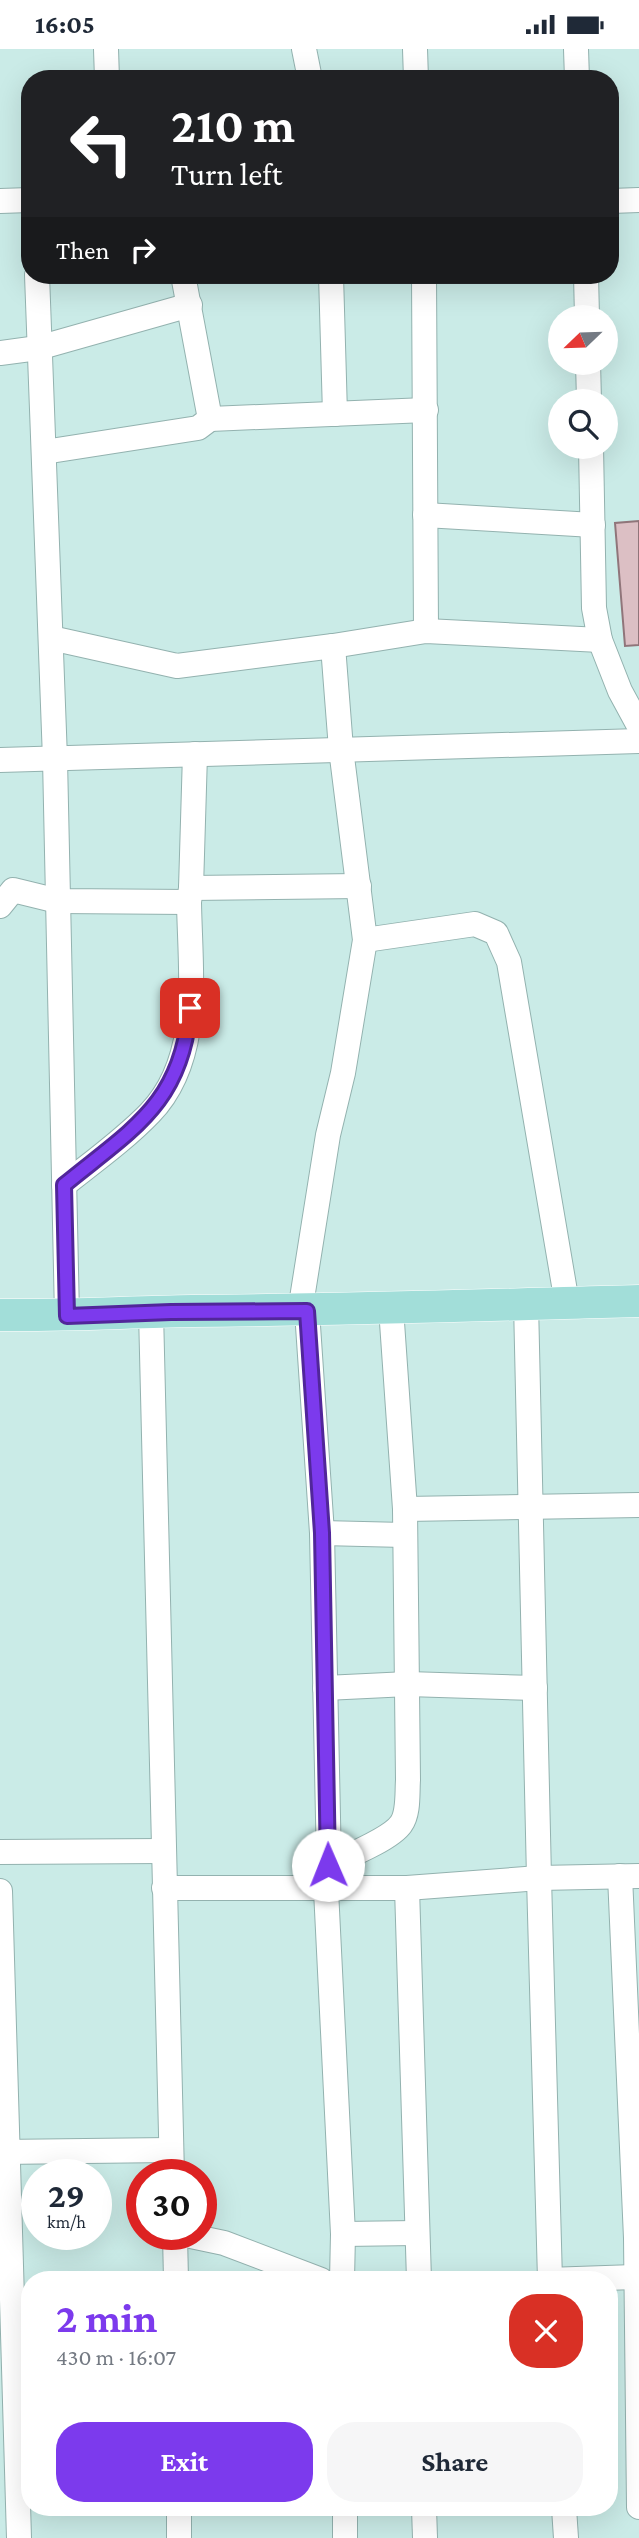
<!DOCTYPE html>
<meta charset="utf-8">
<style>
:root{--surface:#fff;--page:#f6f6f7;--text:#1f2937;--muted:#747a83;--accent:#7c3aed}
body{margin:0;font-family:"Crimson Pro",serif;background:var(--page);color:var(--text);height:100vh;display:flex;flex-direction:column;font-size:26px;white-space:nowrap}
*{box-sizing:border-box;margin:0}
p{font-size:23px;color:var(--muted)}
.icon{flex:none;width:38px;height:38px;fill:none;stroke:currentColor;stroke-width:2;stroke-linecap:round;stroke-linejoin:round}
.map{position:relative;flex:1;overflow:hidden}
.panel{position:absolute;left:21px;top:2222px;width:597px;height:245px;display:flex;flex-direction:column;background:var(--surface);border-radius:28px;box-shadow:0 7px 28px #0002}
.panel>*{flex:none}
.banner{position:absolute;left:21px;top:21px;width:598px;height:214px;border-radius:28px;box-shadow:0 7px 28px #0002;background:#202124;color:#fff;overflow:hidden}
.needle{width:46px;rotate:247deg}
.buttons{position:absolute;left:548px;top:256px;display:grid;gap:14px}
.buttons a{display:grid;place-items:center;width:70px;height:70px;border-radius:50%;background:var(--surface);box-shadow:0 7px 28px #0002;font-size:35px}
.speed{position:absolute;left:21px;top:2110px;display:flex;gap:14px;font-size:35px;font-weight:700;text-align:center}
.speed>*{display:grid;place-content:center;width:91px;height:91px;border-radius:50%;background:var(--surface);box-shadow:0 7px 28px #0002;line-height:1}
.speed small{font-size:18px;font-weight:400}
.speed .limit{border:10px solid #d22;background:#fff;color:#111}
.pin{position:absolute;display:grid;place-items:center;width:60px;height:60px;color:#fff;margin:-30px;border-radius:14px;box-shadow:0 4px 10px #0006}
.me{position:absolute;width:77px;margin:-38px;rotate:359deg;stroke-linejoin:round;filter:drop-shadow(0 0 5px #0008)}
.turn{display:flex;align-items:center;gap:24px;height:147px;padding:0 35px;font-size:32px}
.turn .icon{width:91px;height:91px;stroke-width:2.5}
.turn b{display:block;font-size:49px;line-height:60px}
.then{display:flex;align-items:center;height:66px;padding:0 35px;background:#0003;gap:14px;font-size:26px}
.round{display:grid;place-items:center;flex:none;width:74px;height:74px;border-radius:28px;background:var(--page)}
.summary{display:flex;align-items:center;justify-content:space-between;height:119px;padding:0 35px}
h1{font-size:42px;font-weight:700;line-height:52px;color:var(--accent)}
.button{display:flex;gap:14px;margin-top:auto;padding:14px 35px}
.button a{flex:1;height:80px;border-radius:28px;background:var(--accent);color:#fff;font-size:28px;font-weight:700;line-height:80px;text-align:center}
.button a+a{background:var(--page);color:var(--text)}
.status{display:flex;justify-content:space-between;align-items:center;height:49px;padding:0 35px;background:var(--surface);direction:ltr}
.status svg{height:19px;fill:currentColor}
.map>svg:first-child{display:block}
</style>
<div class="status"><b>16:05</b><svg viewBox="0 0 49 12"><path d="M0 12V9h3v3zM5 12V6h3v6zM10 12V3h3v9zM15 12V0h3v12zM26 1h20v11H26zM47 4h2v5h-2z"/></svg></div>
<div class="map">
<svg width="639" height="2489" viewBox="0 0 639 2489">
<rect width="100%" height="100%" fill="#caebe7"/>
<polygon fill="#dcbfc4" stroke="#90757a" stroke-width="2" points="639,472 639,596 625,597 615,474"/>
<g fill="none" stroke-linecap="round" stroke-linejoin="round">
<g stroke="#93b2af" stroke-width="26">
<g id="minor">
<polyline points="106,0 107,30"/>
<polyline points="304,0 310,30"/>
<polyline points="415,0 416,30"/>
<polyline points="576,0 577,30"/>
<polyline points="0,152 30,151"/>
<polyline points="611,152 639,151"/>
<polyline points="37,226 55,710 67,1267"/>
<polyline points="331,226 335,365"/>
<polyline points="424,226 426,582"/>
<polyline points="586,226 587,268"/>
<polyline points="0,304 38,299 190,256"/>
<polyline points="588,313 589,352"/>
<polyline points="210,370 426,361"/>
<polyline points="591,397 594,559 600,591 620,642 639,677"/>
<polyline points="44,403 198,379 210,370 183,226"/>
<polyline points="425,466 593,476"/>
<polyline points="51,589 177,617 333,597 426,582 600,591"/>
<polyline points="0,711 639,692"/>
<polyline points="191,839 359,837"/>
<polyline points="0,857 13,841 58,852 189,853"/>
<polyline points="365,891 475,875 496,884 509,913 567,1254"/>
<path d="M64,1136C93,1113 125,1090 150,1064C203,1009 190,922 189,853L191,839L195,705"/>
<polyline points="526,1254 539,1829 550,2231"/>
<polyline points="300,1262 328,1086 343,1024 365,891 341,700 333,597"/>
<polyline points="307,1262 322,1484 329,1816 326,1841 343,2185 342,2231"/>
<polyline points="151,1263 172,2126"/>
<polyline points="405,1460 639,1456"/>
<polyline points="322,1484 404,1486"/>
<polyline points="325,1639 408,1635 535,1639"/>
<polyline points="0,1803 163,1802"/>
<path d="M329,1816C346,1808 391,1790 401,1775C409,1764 407,1744 408,1731L405,1460L391,1259"/>
<polyline points="620,1827 636,2189 639,2458"/>
<polyline points="164,1839 407,1839 539,1829 639,1827"/>
<polyline points="407,1839 419,2231"/>
<polyline points="0,1842 19,2489"/>
<polyline points="0,2103 170,2101"/>
<polyline points="343,2185 416,2184"/>
<polyline points="175,2186 176,2231"/>
<polyline points="186,2186 224,2194 321,2231"/>
<polyline points="547,2231 635,2228"/>
<polyline points="345,2459 345,2489"/>
<polyline points="424,2459 425,2489"/>
<polyline points="564,2459 566,2489"/>
<polyline points="179,2489 179,2459"/>
</g>
</g>
<g stroke="#fff" stroke-width="33">
<path id="major" d="M0,1266C64,1267 128,1263 192,1262C341,1261 490,1256 639,1252"/>
</g>
<use href="#minor" stroke="#fff" stroke-width="24"/>
<use href="#major" stroke="#a2ded9" stroke-width="32"/>
</g>
<g fill="none" stroke-linecap="round" stroke-linejoin="round">
<g stroke="#51269a" stroke-width="18">
<path id="route" d="M190,959C182,1055 132,1080 64,1136L67,1267L171,1263L307,1262L322,1484L328,1816"/>
</g>
<use href="#route" stroke="#7c3aed" stroke-width="12"/>
</g>
</svg>
<div class="buttons">
<a><svg class="needle" viewBox="-14 -14 28 28"><path d="M0-13l5 13h-10z" fill="#e53935"/><path d="M0 13l5-13h-10z" fill="#747a83"/></svg></a>
<a><svg class="icon" aria-label="search" viewBox="0 0 24 24"><circle cx="10" cy="10" r="6"/><path d="M15 15l6 6"/></svg></a>
</div>
<div class="speed"><div>29<small>km/h</small></div><div class="limit">30</div></div>
<div class="pin" style="left:190px;top:959px;background:#d93025"><svg class="icon" aria-label="arrive" viewBox="0 0 24 24"><path d="M6 21V4h12l-3 4 3 4H6"/></svg></div>
<svg class="me" style="left:328px;top:1816px" viewBox="-20 -20 40 40"><circle r="19" fill="#fff"/><path d="M0-13L10 11 0 6-10 11z" fill="#7c3aed"/></svg>
<div class="banner">
<div class="turn"><svg class="icon" aria-label="left" viewBox="0 0 24 24"><path d="M17 20v-9H6M10 6l-5 5 5 5"/></svg><div><b>210 m</b>Turn left</div></div>
<div class="then">Then<svg class="icon" aria-label="right" viewBox="0 0 24 24"><path d="M7 20v-9h11M14 6l5 5-5 5"/></svg></div>
</div>
<section class="panel">
<div class="summary"><div><h1>2 min</h1><p>430 m · 16:07</p></div><a class="round" style="background:#d93025;color:#fff"><svg class="icon" aria-label="close" viewBox="0 0 24 24"><path d="M6 6l12 12M18 6L6 18"/></svg></a></div>
<div class="button"><a>Exit</a><a>Share</a></div>
</section>
</div>
